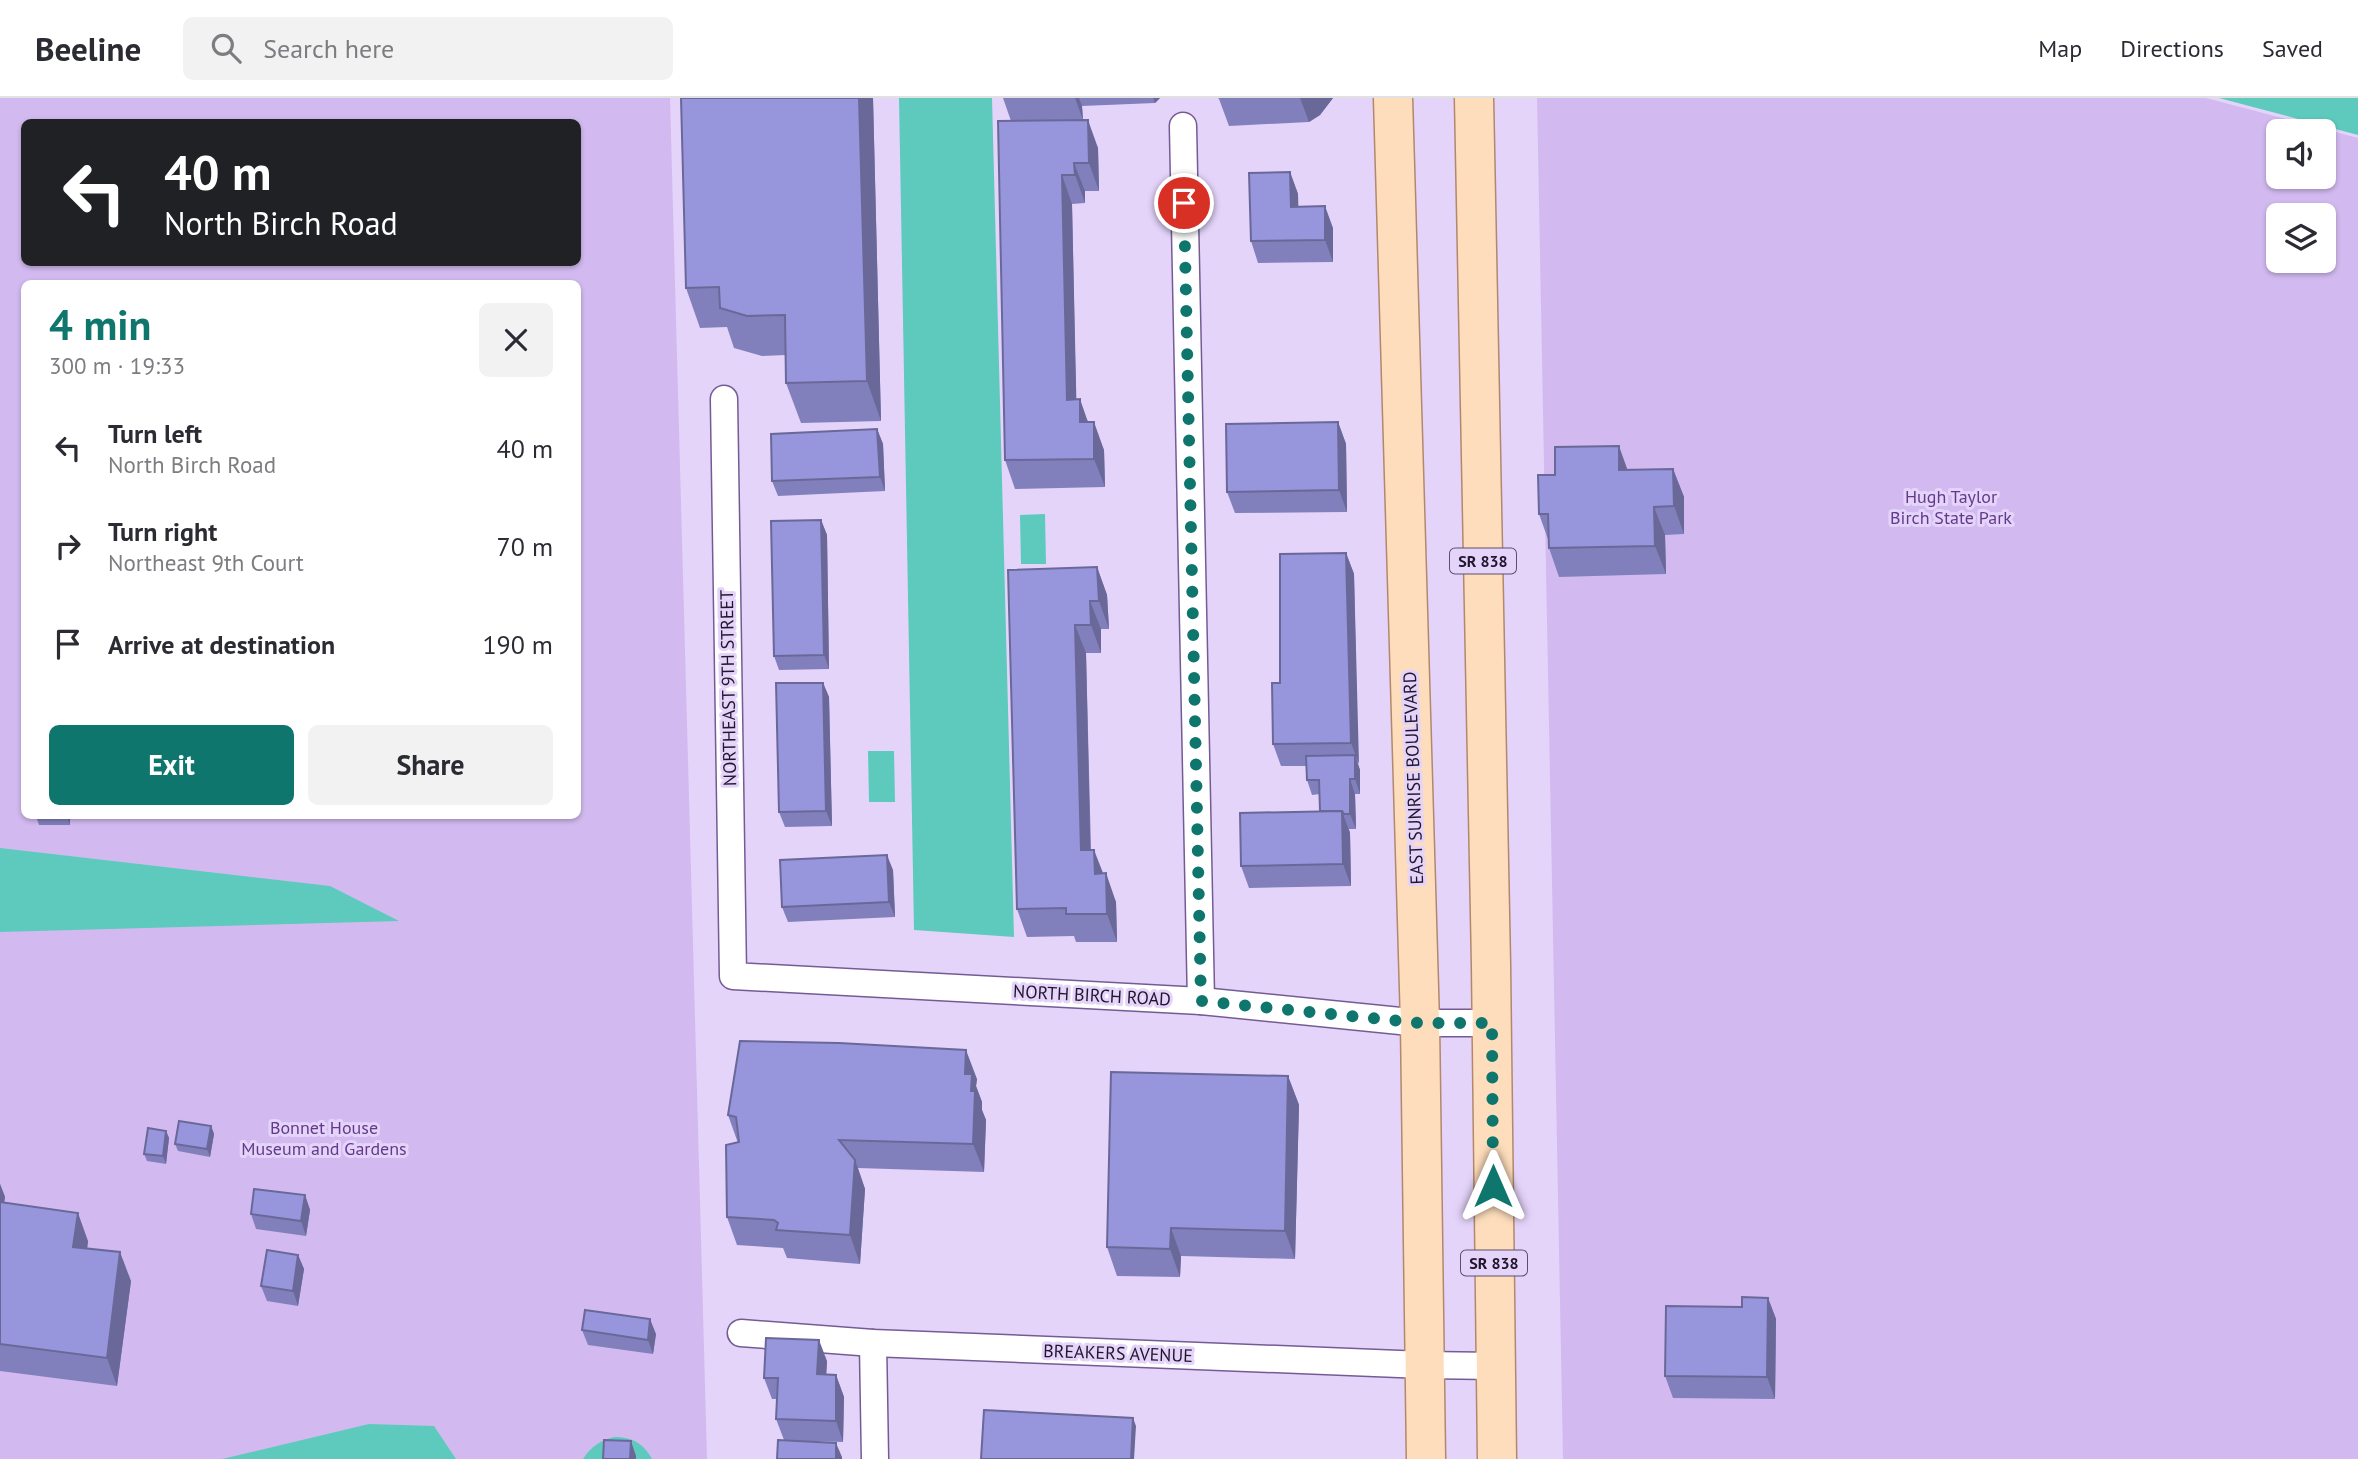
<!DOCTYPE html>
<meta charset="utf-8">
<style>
:root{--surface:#fff;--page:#f2f2f3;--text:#2b2b33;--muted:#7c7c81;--line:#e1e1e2;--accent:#0f766e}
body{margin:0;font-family:"PT Sans",sans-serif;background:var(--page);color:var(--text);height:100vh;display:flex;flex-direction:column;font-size:26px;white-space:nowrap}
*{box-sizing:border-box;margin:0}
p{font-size:23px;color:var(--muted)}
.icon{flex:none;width:38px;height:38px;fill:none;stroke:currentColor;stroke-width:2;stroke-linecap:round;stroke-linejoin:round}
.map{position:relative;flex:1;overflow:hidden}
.sheet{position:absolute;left:21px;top:182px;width:560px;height:539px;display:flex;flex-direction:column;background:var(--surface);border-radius:10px;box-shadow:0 2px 5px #0004}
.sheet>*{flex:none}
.hud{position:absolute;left:21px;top:21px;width:560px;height:147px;border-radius:10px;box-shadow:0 2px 5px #0004;background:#202124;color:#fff;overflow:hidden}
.buttons{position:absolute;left:2266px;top:21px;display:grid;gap:14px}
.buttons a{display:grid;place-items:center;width:70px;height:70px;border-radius:10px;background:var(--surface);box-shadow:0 2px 5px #0004;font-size:35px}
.pin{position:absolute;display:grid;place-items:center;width:60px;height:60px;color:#fff;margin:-30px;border:4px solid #fff;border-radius:50%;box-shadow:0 2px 7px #0007}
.me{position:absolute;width:77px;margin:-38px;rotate:0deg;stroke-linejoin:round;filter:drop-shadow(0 0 5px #0008)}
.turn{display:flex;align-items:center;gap:24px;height:147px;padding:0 28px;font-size:32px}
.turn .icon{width:91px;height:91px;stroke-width:2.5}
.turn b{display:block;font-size:49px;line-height:60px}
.round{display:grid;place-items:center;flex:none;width:74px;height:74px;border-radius:10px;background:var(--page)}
.head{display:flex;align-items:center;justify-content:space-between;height:119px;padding:0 28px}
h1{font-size:42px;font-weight:800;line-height:52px;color:var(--accent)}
.button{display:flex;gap:14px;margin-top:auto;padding:14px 28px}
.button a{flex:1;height:80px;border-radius:10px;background:var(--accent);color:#fff;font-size:28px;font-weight:800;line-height:80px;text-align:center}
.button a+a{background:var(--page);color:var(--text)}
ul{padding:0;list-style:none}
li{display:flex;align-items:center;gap:21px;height:98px;padding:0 28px}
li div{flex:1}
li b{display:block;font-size:26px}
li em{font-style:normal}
header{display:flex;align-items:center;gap:42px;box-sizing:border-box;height:98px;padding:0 35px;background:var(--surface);border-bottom:2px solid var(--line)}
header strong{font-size:33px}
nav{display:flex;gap:38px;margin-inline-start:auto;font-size:24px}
.search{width:490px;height:63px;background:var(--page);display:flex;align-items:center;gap:18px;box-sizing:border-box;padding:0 24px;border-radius:10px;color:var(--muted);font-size:26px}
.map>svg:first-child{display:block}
</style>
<header>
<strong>Beeline</strong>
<div class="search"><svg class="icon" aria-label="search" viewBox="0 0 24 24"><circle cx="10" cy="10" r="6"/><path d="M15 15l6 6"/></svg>Search here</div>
<nav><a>Map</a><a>Directions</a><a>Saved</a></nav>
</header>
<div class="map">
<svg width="2358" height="1361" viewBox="0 0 2358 1361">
<rect width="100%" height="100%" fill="#e5d4fa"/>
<g fill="#d2baf0" fill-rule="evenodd">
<path d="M0,0H670L707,1361H0ZM24,24H578V164H24ZM24,186H578V718H24Z"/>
<path d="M1537,0H2206L2358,40V1361H1563ZM2278,33H2324V79H2278ZM2278,117H2324V163H2278Z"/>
</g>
<g fill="#5dcabd">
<polygon points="899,0 992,0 1014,839 914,832"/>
<polygon points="2219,0 2358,0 2358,37"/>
<polygon points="1045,416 1046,466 1021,466 1020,417"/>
<polygon points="868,653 894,653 895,704 869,704"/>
<polygon points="0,750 330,788 399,823 0,834"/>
<polygon points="369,1326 434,1328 456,1361 222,1361"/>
<path d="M614,1339C632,1339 643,1345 652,1361H583C591,1348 600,1343 614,1339Z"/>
</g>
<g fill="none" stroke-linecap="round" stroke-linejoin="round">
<g stroke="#755b93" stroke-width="29">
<g id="street">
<polyline points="1183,28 1201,903"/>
<polyline points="724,301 733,878 1201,903 1420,925 1492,925"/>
<polyline points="741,1235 873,1245 1424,1267 1495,1268"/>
<polyline points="873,1245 875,1361"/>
</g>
</g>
<g stroke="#b1886d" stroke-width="41">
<g id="primary">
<polyline points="1393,0 1420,925 1426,1361"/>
<polyline points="1474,0 1491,867 1497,1361"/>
</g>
</g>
<use href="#street" stroke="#fff" stroke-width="26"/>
<use href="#primary" stroke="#feddbc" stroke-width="38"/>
</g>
<g fill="#8280bc">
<polygon points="681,0 873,0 881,323 801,325 786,285 786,257 762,258 734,250 727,229 700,230 686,190"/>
<polygon points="1003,0 1160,0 1155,5 1082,8 1083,22 1098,50 1099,93 1085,93 1085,105 1072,106 1076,302 1104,352 1105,389 1015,391 1005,362 1011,23"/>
<polygon points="1218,0 1333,0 1320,17 1309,24 1229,28 1219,1"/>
<polygon points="1290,74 1298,96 1298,109 1333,130 1333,164 1258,165 1251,143"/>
<polygon points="1338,324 1346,346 1347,414 1235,415 1227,394"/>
<polygon points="877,331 883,346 885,393 778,398 772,383"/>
<polygon points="1673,371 1684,399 1684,436 1665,437 1666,476 1559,479 1549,450 1549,444 1539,416 1555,377 1627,372"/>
<polygon points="821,422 827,437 829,571 779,572 774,558"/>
<polygon points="1346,455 1354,476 1358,666 1360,672 1360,696 1355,696 1356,731 1349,731 1350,735 1351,788 1249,790 1241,768 1320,713 1320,696 1312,697 1307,682 1306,668 1281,668 1273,646 1280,585"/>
<polygon points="1097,469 1107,497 1109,531 1101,531 1101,555 1086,555 1091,752 1116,804 1117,844 1076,844 1074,838 1027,839 1017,811 1008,472"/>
<polygon points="823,585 829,599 832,728 785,729 779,714"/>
<polygon points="36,718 70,718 70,727 39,727"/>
<polygon points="893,772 895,819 788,824 782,809"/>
<polygon points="1288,978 1299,1007 1295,1161 1181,1158 1180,1179 1117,1178 1107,1149"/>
<polygon points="977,981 976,988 982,1004 982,1012 986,1022 984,1074 858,1070 865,1091 860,1166 787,1160 783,1150 737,1147 727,1119 738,1045 728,1017"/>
<polygon points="211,1028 214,1036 210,1059 178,1053 175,1046"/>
<polygon points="166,1033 169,1040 166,1066 147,1063 144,1056"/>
<polygon points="0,1086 5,1099 4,1105 88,1143 87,1150 131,1183 117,1288 0,1273"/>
<polygon points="305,1097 310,1112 306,1138 256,1131 251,1116"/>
<polygon points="298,1157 304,1171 298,1208 267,1203 261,1188"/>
<polygon points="1768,1200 1776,1221 1775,1301 1673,1300 1665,1278 1742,1209"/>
<polygon points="582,1232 656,1236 653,1256 588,1247"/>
<polygon points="827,1263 826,1277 836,1277 844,1299 843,1344 809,1343 842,1359 784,1342 776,1321 777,1301 772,1301 764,1280"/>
</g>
<g fill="#6a6899">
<polygon points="859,0 873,0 881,323 867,283"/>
<polygon points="1075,0 1079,0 1082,8 1083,22"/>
<polygon points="1153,0 1160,0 1155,5"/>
<polygon points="1300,0 1333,0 1320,17 1309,24"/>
<polygon points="1088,22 1098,50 1099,93 1089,65"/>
<polygon points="1074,65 1085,93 1085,105 1075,77"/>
<polygon points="1290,74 1298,96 1299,131 1291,109"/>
<polygon points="1062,77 1072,106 1077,330 1067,302"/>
<polygon points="1325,108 1333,130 1333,164 1325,142"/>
<polygon points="1080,301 1090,330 1080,324"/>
<polygon points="1094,324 1104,352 1105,389 1094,361"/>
<polygon points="1338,324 1346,346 1347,414 1339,392"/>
<polygon points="877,331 883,346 885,393 880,379"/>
<polygon points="1619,348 1629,376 1619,372"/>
<polygon points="1673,371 1684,399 1684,436 1674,408"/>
<polygon points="1654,409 1665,437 1666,476 1655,448"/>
<polygon points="821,422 827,437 829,571 824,557"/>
<polygon points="1346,455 1354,476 1359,666 1351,645"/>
<polygon points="1097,469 1107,497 1109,531 1099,503"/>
<polygon points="1090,503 1101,531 1101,555 1091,527"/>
<polygon points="1075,527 1086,555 1091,780 1081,752"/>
<polygon points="823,585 829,599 832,728 826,713"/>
<polygon points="1355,657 1360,672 1360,696 1355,681"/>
<polygon points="1350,681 1355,696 1356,731 1350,716"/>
<polygon points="1342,713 1350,735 1351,788 1343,766"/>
<polygon points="67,718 70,718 70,727"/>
<polygon points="1094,752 1105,780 1095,776"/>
<polygon points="887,757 893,772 895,819 889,804"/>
<polygon points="1106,775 1116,804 1117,844 1107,816"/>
<polygon points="966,952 977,981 976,988 982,1004 982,1012 986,1022 984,1074 973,1046 965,976"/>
<polygon points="1288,978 1299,1007 1295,1161 1285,1133"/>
<polygon points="211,1028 214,1036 210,1059 207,1051"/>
<polygon points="166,1033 169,1040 166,1066 163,1058"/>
<polygon points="855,1062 865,1091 860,1166 850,1137"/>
<polygon points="0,1086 5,1099 0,1131"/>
<polygon points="305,1097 310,1112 306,1138 301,1123"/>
<polygon points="78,1115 88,1143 84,1177 73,1149"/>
<polygon points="1171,1130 1181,1158 1180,1179 1170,1151"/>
<polygon points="120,1154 131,1183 117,1288 107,1260"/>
<polygon points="298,1157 304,1171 298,1208 293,1193"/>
<polygon points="1768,1200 1776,1221 1775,1301 1767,1279"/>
<polygon points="650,1221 656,1236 653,1256 648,1242"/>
<polygon points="819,1242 827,1263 825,1298 817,1276"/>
<polygon points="836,1277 844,1299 843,1344 836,1323"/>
<polygon points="1133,1320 1136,1328 1134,1361 1131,1361"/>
<polygon points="631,1343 636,1358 636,1361 630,1361"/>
<polygon points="836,1345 842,1359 842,1361 836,1361"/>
</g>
<g fill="#9795db" stroke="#6a6899" stroke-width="2">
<polygon points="681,0 859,0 867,283 786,285 785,217 747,218 720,210 719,189 686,190"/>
<polygon points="1088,22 1089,65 1074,65 1075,77 1062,77 1067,302 1080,301 1080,324 1094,324 1094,361 1005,362 998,23"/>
<polygon points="1290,74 1291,109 1325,108 1325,142 1251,143 1249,75"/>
<polygon points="1338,324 1339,392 1227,394 1226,326"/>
<polygon points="877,331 880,379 772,383 771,336"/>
<polygon points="1619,348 1619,372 1673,371 1674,408 1654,409 1655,448 1549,450 1548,416 1539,416 1538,377 1555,377 1555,349"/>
<polygon points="821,422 824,557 774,558 771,423"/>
<polygon points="1346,455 1351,645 1273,646 1272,585 1280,585 1280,456"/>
<polygon points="1097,469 1099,503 1090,503 1091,527 1075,527 1081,752 1094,752 1095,776 1106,775 1107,816 1066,816 1066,810 1017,811 1008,472"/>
<polygon points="776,585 823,585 826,713 779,714"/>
<polygon points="1355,657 1355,681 1350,681 1350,716 1344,716 1342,713 1320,713 1319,682 1307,682 1306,658"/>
<polygon points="1342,713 1343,766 1241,768 1240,715"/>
<polygon points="887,757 889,804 782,809 780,762"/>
<polygon points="740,943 839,945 966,952 965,976 972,976 971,993 975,993 973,1046 839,1042 855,1062 850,1137 776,1132 778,1125 774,1122 727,1119 726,1047 739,1044 736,1019 728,1017"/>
<polygon points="1111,974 1288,978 1285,1133 1171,1130 1170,1151 1107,1149"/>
<polygon points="179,1023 211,1028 207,1051 175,1046"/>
<polygon points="148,1030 166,1033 163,1058 144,1056"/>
<polygon points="254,1091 305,1097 301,1123 251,1116"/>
<polygon points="0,1104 78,1115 73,1149 120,1154 107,1260 0,1246"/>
<polygon points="267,1152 298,1157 293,1193 261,1188"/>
<polygon points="1742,1199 1768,1200 1767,1279 1665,1278 1666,1208 1742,1209"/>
<polygon points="585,1212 650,1221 648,1242 582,1232"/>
<polygon points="766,1240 819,1242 817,1276 836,1277 836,1323 776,1321 778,1280 764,1280"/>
<polygon points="984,1312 1133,1320 1131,1361 981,1361"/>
<polygon points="604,1342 631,1343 630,1361 603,1361"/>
<polygon points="778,1342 836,1345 836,1361 777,1361"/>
</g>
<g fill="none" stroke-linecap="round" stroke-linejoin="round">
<polyline stroke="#0f766e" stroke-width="12" stroke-dasharray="0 21.6" points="1184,105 1201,903 1420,925 1492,925 1493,1088"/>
</g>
<g text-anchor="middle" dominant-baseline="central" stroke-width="6" stroke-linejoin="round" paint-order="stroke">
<g fill="#e5d4fa" stroke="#5c4f6a" stroke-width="2">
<rect x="1450" y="450.5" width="66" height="25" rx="5"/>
<rect x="1461" y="1152.5" width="66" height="25" rx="5"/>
</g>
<g font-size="16" font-weight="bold" fill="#21162d">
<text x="1483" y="463">SR 838</text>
<text x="1494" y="1165">SR 838</text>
</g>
<g font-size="18" fill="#633a8b" stroke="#e5d4fa">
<text x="1951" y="398">Hugh Taylor<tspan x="1951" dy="21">Birch State Park</tspan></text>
<text x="324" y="1029">Bonnet House<tspan x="324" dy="21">Museum and Gardens</tspan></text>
</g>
<g font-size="18" fill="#21162d" stroke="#e5d4fa">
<text transform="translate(728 590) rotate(-91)">NORTHEAST 9TH STREET</text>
<text transform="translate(1413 680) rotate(-92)">EAST SUNRISE BOULEVARD</text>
<text transform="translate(1092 897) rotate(3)">NORTH BIRCH ROAD</text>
<text transform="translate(1118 1255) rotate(2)">BREAKERS AVENUE</text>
</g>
</g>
</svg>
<div class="buttons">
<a><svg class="icon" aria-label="sound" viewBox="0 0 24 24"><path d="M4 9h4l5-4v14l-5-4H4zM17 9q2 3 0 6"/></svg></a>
<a><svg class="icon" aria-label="layers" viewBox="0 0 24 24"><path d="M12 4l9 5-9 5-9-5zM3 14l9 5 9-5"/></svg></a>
</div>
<div class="pin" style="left:1184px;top:105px;background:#d93025"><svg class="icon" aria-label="arrive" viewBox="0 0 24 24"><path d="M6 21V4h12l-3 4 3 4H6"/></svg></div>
<svg class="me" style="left:1493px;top:1088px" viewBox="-20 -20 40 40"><path d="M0-17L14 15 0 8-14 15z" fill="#0f766e" stroke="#fff" stroke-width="4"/></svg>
<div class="hud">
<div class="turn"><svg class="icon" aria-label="left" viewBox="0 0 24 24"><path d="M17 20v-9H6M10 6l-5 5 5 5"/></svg><div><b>40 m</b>North Birch Road</div></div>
</div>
<section class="sheet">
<div class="head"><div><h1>4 min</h1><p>300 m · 19:33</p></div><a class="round"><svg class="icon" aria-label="close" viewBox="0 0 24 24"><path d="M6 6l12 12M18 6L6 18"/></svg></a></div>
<ul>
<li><svg class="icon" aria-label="left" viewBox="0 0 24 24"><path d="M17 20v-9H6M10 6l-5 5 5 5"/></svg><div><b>Turn left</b><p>North Birch Road</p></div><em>40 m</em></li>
<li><svg class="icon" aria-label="right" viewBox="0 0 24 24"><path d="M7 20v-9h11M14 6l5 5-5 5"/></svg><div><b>Turn right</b><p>Northeast 9th Court</p></div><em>70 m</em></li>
<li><svg class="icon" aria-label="arrive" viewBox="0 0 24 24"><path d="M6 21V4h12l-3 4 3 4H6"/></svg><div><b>Arrive at destination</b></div><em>190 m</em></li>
</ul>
<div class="button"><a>Exit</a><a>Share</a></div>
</section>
</div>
